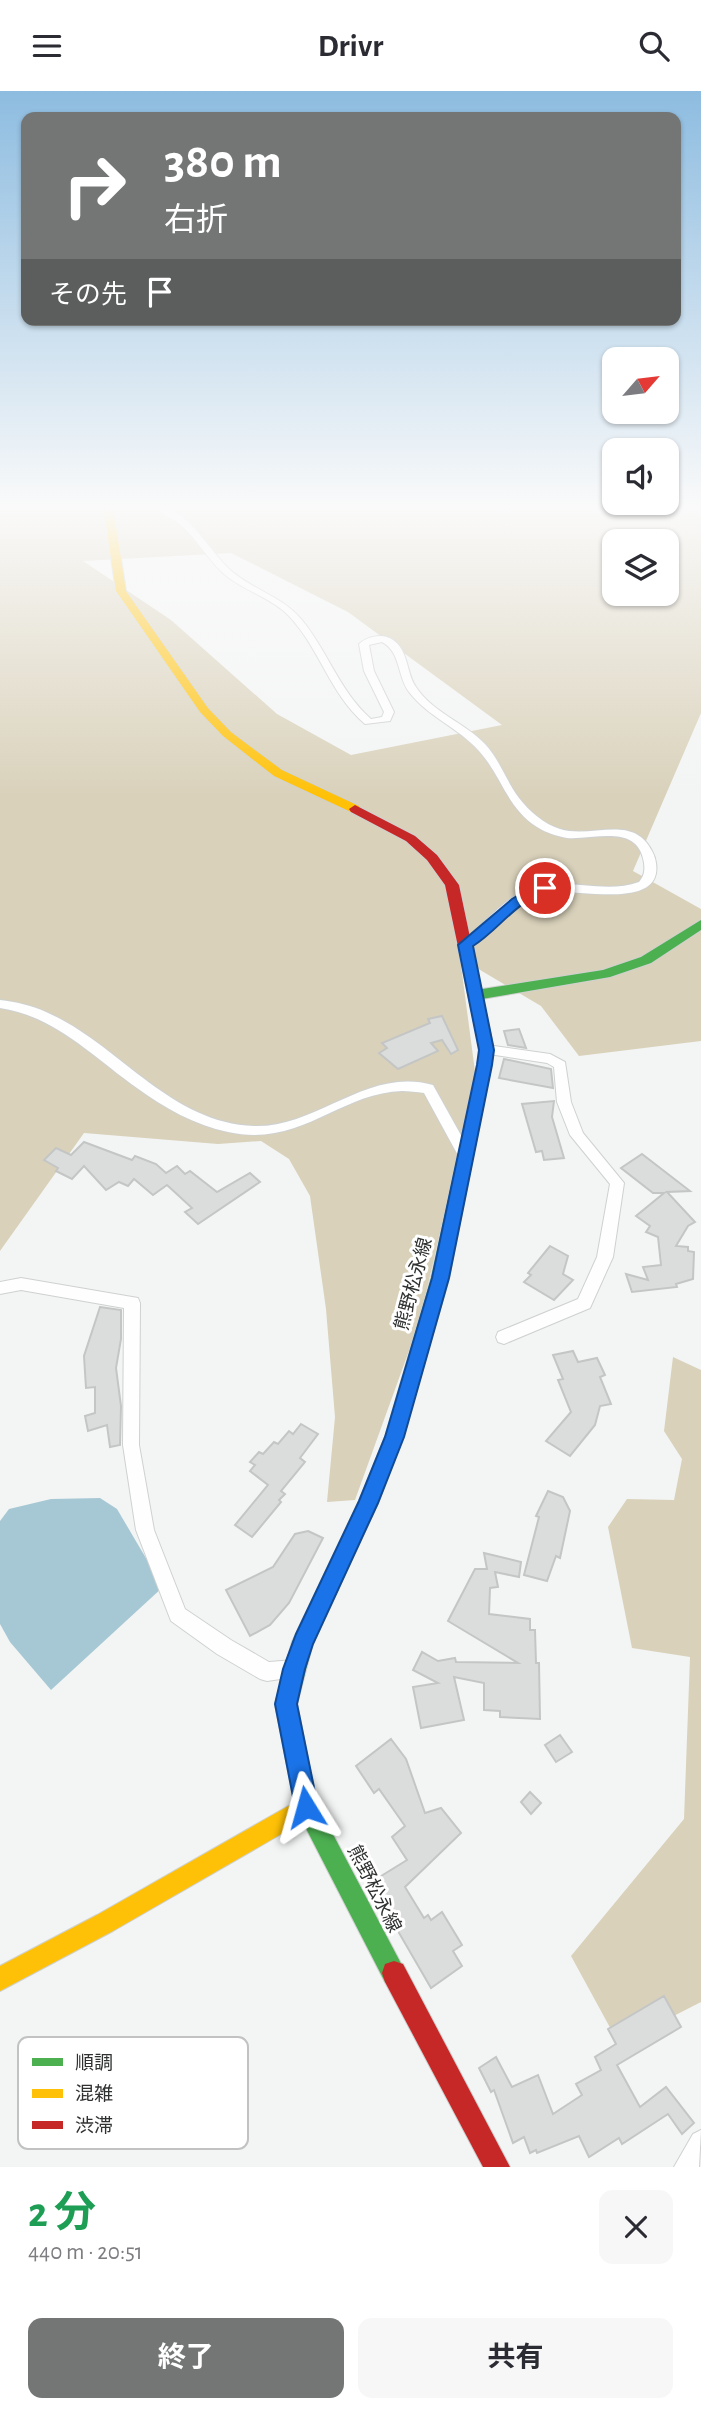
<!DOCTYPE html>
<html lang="ja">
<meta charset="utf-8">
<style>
:root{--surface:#fff;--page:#f7f7f7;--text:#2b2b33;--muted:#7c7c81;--accent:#747675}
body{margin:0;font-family:"Alegreya Sans","Noto Sans JP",sans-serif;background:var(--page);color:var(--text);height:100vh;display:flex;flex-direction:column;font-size:26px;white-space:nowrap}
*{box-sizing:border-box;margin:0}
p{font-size:23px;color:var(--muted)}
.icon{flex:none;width:38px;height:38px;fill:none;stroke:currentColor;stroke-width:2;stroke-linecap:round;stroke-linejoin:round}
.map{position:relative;height:2076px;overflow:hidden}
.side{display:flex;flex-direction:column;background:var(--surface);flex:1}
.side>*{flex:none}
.guide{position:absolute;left:21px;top:21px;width:660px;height:214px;border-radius:14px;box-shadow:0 2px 5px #0004;background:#747675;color:#fff;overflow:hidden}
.needle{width:46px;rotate:62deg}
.controls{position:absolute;left:602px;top:256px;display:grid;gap:14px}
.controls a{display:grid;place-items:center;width:77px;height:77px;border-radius:14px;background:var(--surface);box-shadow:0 2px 5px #0004;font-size:35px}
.pin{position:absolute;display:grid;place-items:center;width:60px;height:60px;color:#fff;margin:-30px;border:4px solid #fff;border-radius:50%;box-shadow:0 2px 7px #0007}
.me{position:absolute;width:77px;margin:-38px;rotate:352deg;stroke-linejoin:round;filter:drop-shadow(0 0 5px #0008)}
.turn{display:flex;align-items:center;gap:24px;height:147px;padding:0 28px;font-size:32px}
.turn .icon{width:91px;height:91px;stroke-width:2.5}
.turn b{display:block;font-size:49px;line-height:60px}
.then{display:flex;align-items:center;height:66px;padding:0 28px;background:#0003;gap:14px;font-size:26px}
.round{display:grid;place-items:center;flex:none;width:74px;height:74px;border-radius:14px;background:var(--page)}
.headline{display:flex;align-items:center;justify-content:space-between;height:119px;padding:0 28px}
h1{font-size:42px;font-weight:700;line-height:52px;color:#1e9e55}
.cta{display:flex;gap:14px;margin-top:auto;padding:14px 28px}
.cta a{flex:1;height:80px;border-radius:14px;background:var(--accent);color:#fff;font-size:28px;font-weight:700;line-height:80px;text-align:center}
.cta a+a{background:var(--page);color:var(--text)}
header{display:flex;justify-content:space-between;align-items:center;height:91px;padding:0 28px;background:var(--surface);font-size:32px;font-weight:700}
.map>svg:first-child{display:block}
</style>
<header><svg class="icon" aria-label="menu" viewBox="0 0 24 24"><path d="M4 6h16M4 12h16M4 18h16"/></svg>Drivr<svg class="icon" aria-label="search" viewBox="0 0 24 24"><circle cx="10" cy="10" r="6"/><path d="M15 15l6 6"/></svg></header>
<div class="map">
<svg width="701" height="2076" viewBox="0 0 701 2076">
<rect width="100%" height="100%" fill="#f3f5f4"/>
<g fill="#d9d1ba" fill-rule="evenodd">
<path d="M0,415H701V622L633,780L701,818V950L579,965L541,915L460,867L476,988L419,1232L355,1409L327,1411L335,1326L326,1218L310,1105L289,1068L261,1050L218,1053L84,1042L0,1160ZM614,450H667V502H614ZM231,462L348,521L502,634L351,664L277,623L171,529L83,470Z"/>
<polygon points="673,1266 701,1279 701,1911 619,1953 571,1865 684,1728 690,1566 632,1557 608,1436 627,1408 674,1409 682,1368 664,1340"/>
</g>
<polygon fill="#a6c8d4" points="100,1407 117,1418 163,1496 51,1599 10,1551 0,1533 0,1430 9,1418 51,1408"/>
<g fill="#dbdddc" stroke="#c4c6c6" stroke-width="2">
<polygon points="442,925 458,959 451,963 442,949 431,952 438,960 398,978 379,962 387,957 382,952 430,932 428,928"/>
<polygon points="519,938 526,957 508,954 504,940"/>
<polygon points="504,968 551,978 553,997 499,987"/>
<polygon points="554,1010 552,1026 564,1067 544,1069 542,1060 536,1061 522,1013"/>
<polygon points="84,1051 132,1069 135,1065 156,1073 166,1082 177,1075 185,1083 190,1080 217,1101 250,1082 260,1091 198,1133 185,1121 192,1117 167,1094 153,1104 134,1088 128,1095 119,1091 106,1099 84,1075 72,1088 56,1080 58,1077 44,1069 56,1057 71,1064"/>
<polygon points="642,1063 690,1100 667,1101 695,1131 688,1135 676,1155 688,1156 688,1160 694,1161 693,1188 676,1193 677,1196 632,1201 626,1183 648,1189 643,1176 661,1174 658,1146 646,1141 650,1135 636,1125 664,1102 653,1102 621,1077"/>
<polygon points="550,1155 568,1165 563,1183 573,1189 554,1209 524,1191 531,1184 528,1182"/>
<polygon points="100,1216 121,1219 121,1248 116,1277 121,1315 120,1354 110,1356 107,1334 88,1340 85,1325 95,1322 95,1296 86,1297 84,1265"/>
<polygon points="573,1260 578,1271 597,1267 605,1284 600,1286 611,1313 600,1315 595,1334 570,1365 546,1350 571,1321 558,1289 563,1288 553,1264"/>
<polygon points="301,1333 318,1343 300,1367 305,1371 281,1400 285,1403 279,1409 281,1411 252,1446 235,1434 268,1394 250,1380 255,1374 250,1371 259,1361 263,1363 274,1351 278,1353 289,1340 293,1343"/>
<polygon points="548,1400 563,1406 570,1420 560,1467 556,1465 547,1490 524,1484 539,1426 536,1425"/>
<polygon points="308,1440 323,1447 289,1512 270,1534 250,1545 226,1499 273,1476 295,1443"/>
<polygon points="484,1462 521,1471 519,1486 495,1481 498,1496 490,1497 489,1523 530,1528 530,1539 535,1539 536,1572 539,1572 540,1628 500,1626 500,1620 484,1619 484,1592 454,1586 464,1629 421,1637 413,1596 438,1592 413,1579 422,1561 438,1570 455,1567 456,1571 518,1572 448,1530 475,1478 487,1478"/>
<polygon points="560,1644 572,1661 556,1671 545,1654"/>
<polygon points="391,1648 406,1668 425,1722 441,1717 461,1742 405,1796 424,1827 428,1824 431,1829 442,1821 462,1854 453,1860 462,1875 431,1897 395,1835 397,1833 373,1790 407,1769 392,1746 405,1735 379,1698 374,1702 356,1675"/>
<polygon points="530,1701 541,1712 531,1723 521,1711"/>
<polygon points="664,1905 681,1936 617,1974 640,2016 666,1996 694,2032 682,2043 668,2023 622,2053 619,2047 589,2066 579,2045 537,2062 536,2059 530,2062 524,2046 513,2052 494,1999 491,2001 479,1977 496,1966 512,1996 538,1984 553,2023 582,2004 576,1993 601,1979 595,1966 616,1953 608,1938"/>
</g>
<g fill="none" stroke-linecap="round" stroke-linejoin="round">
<g stroke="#cfd1d0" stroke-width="2">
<g id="street">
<path d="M157,415C184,415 209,458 227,476C249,498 281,504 301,528C328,560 339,600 371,628L382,626L384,621L364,580L359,553C368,545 383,542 393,549C409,560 406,582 416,596C432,621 465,632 485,653C500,669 506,690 519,707C529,720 544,733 560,738C592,748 633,722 652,760C656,767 658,778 655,786C644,816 570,797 545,801C515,806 493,840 469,857H461L459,854L461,851C484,834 502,808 530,797C565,785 604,804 639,791C644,785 645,780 644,772C638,732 595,749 567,747C557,745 546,742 537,736C506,716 502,685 479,660C459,637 428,626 409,601C397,585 401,561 382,551L369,554L374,580L394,621L390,630L365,633C329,602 320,557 288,524C270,506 244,500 224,483C208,469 198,449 182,435C174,427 163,425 157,415Z"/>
<path d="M0,909C16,911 31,914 46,921C118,952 169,1032 254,1035C317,1037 368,975 433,994L472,1064L470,1068H460L424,1002C417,1001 409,1000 402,1000C339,1002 301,1057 228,1041C195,1034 164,1017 137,997C93,966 55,925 0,917Z"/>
<polygon points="487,954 550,963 565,971 571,1011 583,1042 624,1092 613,1166 590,1217 504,1253 498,1251 496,1246 498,1241 578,1208 597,1166 610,1093 570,1044 557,1011 554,976 547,972 482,962 480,959"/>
<polygon points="21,1187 138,1207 140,1212 139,1354 154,1439 185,1518 231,1549 269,1571 294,1569 301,1571 304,1578 301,1585 267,1590 260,1588 217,1563 171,1530 136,1439 123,1354 124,1217 21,1199 0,1203 0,1191"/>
<polygon points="701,2039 699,2076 674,2076 693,2043"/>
</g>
</g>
<g stroke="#cfd1d0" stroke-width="2">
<g id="fast">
<polygon points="701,829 701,839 651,872 610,886 476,909 469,904 476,899 603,879 641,866"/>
<polygon points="487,955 494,960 449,1187 403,1346 378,1412 313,1552 297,1613 317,1713 406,1882 403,1891 394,1894 385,1891 295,1716 275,1613 292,1551 359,1410 385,1346 431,1187 480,960"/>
</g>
</g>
<g stroke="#cfd1d0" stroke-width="2">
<g id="slow">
<polygon points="103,415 113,415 126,500 208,617 231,641 282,679 359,715 359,721 351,721 274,685 223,645 200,621 116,500"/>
<polygon points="306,1705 314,1708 317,1716 314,1724 113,1840 0,1900 0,1875 97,1824"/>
</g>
</g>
<g stroke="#cfd1d0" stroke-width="2">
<g id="jam">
<polygon points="355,714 415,745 437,764 459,794 494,960 492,964 482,964 480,960 445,794 427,769 406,750 351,721 349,718"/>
<polygon points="394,1870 403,1873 510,2076 483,2076 385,1891 382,1882 385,1873"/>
</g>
</g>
<use href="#street" fill="#fdfefd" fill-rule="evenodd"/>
<use href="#fast" fill="#4caf50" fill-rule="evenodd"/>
<use href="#slow" fill="#ffc107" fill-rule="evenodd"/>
<use href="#jam" fill="#c62828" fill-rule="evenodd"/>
</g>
<linearGradient id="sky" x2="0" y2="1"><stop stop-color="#8dbce0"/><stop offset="0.59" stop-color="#fafafa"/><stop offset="1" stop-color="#fafafa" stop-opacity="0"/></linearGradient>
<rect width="701" height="706" fill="url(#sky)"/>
<path fill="#1a73e8" stroke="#114b97" stroke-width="2" d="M545,793L552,797L550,800C517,808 500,838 473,855L494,959L492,974L449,1187L404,1346L378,1412L313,1553L305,1578L297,1613L318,1716L314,1724L306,1727L298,1724L295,1716L275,1613L283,1578L296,1543L359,1410L385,1346L432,1187L477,974L479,959L458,854L512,808L530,797Z"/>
<g text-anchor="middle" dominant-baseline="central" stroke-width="6" stroke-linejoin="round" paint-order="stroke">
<g font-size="19" fill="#303231" stroke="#fff">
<text transform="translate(414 1193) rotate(-75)">熊野松永線</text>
<text transform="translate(374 1798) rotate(63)">熊野松永線</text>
</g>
</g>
<rect x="18" y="1946" width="230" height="112" rx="10" fill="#fff" stroke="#c1c2c1" stroke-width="2"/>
<rect x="32" y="1967" width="31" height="8" fill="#4caf50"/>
<rect x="32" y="1998" width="31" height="9" fill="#ffc107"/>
<rect x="32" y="2030" width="31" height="8" fill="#c62828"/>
<g font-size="19" fill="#303231">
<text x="75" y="1978">順調</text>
<text x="75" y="2009">混雑</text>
<text x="75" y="2041">渋滞</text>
</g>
</svg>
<div class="controls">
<a><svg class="needle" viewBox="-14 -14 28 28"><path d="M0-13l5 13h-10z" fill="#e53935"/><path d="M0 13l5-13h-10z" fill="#7c7c81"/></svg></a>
<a><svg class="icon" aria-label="sound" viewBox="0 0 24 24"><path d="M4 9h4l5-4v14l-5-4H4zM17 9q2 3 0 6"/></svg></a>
<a><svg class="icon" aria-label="layers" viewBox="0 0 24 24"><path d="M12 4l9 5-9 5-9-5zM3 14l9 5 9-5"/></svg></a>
</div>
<div class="pin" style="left:545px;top:797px;background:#d93025"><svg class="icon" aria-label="arrive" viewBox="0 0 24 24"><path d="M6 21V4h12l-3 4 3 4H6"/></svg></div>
<svg class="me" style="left:306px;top:1716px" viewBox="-20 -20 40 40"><path d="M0-17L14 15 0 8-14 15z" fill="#1a73e8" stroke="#fff" stroke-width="4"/></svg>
<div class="guide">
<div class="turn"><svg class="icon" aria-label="right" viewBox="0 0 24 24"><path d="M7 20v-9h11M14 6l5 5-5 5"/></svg><div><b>380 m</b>右折</div></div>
<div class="then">その先<svg class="icon" aria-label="arrive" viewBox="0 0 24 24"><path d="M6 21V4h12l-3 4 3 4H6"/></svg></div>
</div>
</div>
<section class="side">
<div class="headline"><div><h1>2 分</h1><p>440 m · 20:51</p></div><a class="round"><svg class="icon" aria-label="close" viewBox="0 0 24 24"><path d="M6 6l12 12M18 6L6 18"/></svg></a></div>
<div class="cta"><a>終了</a><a>共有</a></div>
</section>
